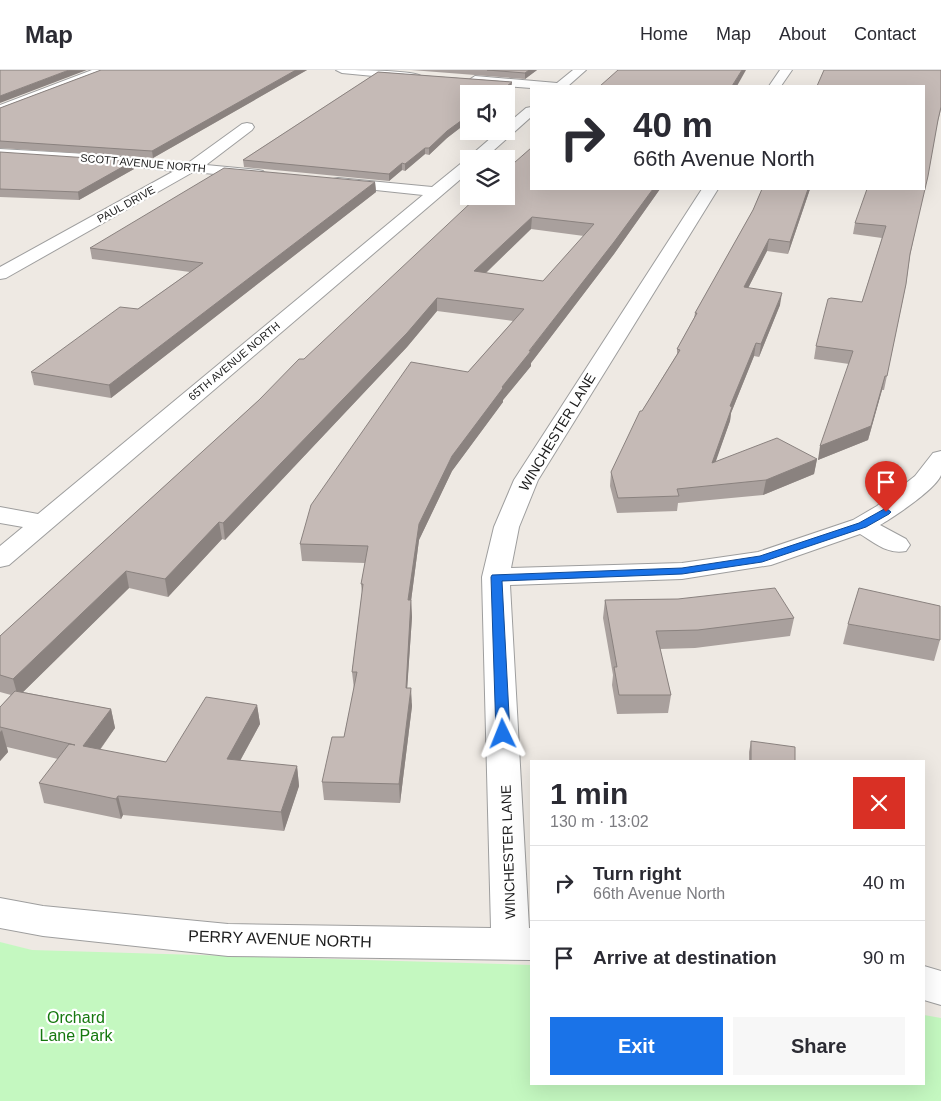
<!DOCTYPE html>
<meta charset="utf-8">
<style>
:root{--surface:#fff;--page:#f7f7f7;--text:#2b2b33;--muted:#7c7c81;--line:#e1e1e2;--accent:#1a73e8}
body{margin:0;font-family:Arial,sans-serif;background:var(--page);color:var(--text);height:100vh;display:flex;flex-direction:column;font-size:19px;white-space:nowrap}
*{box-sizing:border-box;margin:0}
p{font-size:16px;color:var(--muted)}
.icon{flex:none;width:28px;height:28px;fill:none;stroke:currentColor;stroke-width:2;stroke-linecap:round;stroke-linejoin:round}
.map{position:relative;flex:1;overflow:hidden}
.drawer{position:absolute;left:530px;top:690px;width:395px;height:325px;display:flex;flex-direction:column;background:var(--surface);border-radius:0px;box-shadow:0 5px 20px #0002}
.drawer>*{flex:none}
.banner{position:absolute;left:530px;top:15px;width:395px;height:105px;border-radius:0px;box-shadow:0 5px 20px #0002;background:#fff;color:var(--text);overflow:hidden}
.tools{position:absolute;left:460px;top:15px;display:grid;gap:10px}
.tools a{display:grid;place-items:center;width:55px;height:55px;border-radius:0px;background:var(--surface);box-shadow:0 5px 20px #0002;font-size:25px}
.pin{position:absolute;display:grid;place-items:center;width:42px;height:42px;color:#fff;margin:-51px -21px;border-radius:50% 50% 50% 0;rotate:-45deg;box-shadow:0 0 5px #0007}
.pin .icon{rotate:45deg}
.me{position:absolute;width:55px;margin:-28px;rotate:358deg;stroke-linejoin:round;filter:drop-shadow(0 0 4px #0008)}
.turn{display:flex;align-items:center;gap:18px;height:105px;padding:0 20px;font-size:22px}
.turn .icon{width:65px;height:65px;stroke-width:2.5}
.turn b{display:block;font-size:35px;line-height:42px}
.round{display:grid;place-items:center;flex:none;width:52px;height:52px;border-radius:0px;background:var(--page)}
.overview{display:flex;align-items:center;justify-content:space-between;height:85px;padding:0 20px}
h1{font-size:30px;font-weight:700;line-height:38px}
.action{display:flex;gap:10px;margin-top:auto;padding:10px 20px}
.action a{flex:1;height:58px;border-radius:0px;background:var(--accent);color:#fff;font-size:20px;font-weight:700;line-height:58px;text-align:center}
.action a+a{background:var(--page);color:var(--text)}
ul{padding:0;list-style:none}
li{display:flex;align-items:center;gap:15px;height:75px;padding:0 20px;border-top:1px solid var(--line)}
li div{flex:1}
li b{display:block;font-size:19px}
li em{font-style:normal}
header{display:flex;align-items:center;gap:30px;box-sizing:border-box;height:70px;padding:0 25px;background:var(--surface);border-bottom:1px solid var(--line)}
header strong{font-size:24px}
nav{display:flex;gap:28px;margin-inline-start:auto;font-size:18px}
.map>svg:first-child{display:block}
</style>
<header>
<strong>Map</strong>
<nav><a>Home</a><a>Map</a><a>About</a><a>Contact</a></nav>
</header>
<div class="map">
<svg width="941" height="1031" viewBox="0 0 941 1031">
<rect width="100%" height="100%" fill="#eee9e3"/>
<polygon fill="#c4f8c0" points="0,872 32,880 531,895 531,1014 924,1014 924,945 941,948 941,1031 0,1031"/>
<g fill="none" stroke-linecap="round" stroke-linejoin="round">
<g stroke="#9e9e9e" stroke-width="2">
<g id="street">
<polygon points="92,0 110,0 108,2 76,13 0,43 0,35"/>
<path d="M336,0C351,0 412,0 421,6L415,10L342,3Z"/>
<polygon points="573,0 586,0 568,16 531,16 531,18 475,14 469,10 475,6 557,13"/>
<polygon points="780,0 792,0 781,16 769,16"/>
<polygon points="531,37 531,47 484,89 469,89 469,102 9,495 0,497 0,476 23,457 0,453 0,437 38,444 423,125 338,116 333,115 331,112 333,109 338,108 432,117 464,91 468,90 468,89 470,86 499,61 506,61 506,55 526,38"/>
<polygon points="247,53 252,54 254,57 252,60 206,95 258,100 263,101 265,104 263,107 258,108 193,102 6,208 0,209 0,197 174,101 87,92 0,87 0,79 87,84 188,93 242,54"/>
<path d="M702,119H718L538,410L519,457L511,498L682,493L758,482L853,450L877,436L915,406L933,383L941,381C941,388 941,398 941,405C936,419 894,447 880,455L906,469L910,475L906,481C888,485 875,473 860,464L771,495L682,509L510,515L529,858H531V890L228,886L43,866L0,858V828L43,836L228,854L491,858L482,507L494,457L514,410Z"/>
<polygon points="924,896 941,901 941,935 924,930"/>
</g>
</g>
<use href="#street" fill="#fff" fill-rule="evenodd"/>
</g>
<g fill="#a9a09d" fill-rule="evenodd">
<polygon points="101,0 307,0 153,88 0,78 0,38"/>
<polygon points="411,0 537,0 525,9"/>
<polygon points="941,0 941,39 937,55 910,186 906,214 884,320 882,320 868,370 818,390 849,294 814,289 816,276 862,232 882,168 853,164 855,153"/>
<polygon points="378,2 512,12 511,18 504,24 469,24 469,51 447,68 429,85 425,84 405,101 402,100 389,111 244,97 243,90"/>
<polygon points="0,82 134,99 79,130 0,127"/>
<polygon points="375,112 376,122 111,328 34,315 31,302 138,239 190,202 92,189 90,178"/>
<path d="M531,119H660L614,184L531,293V296L503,330V332L452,401L419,470L411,531L412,547L407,618L412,636L400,733L324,730L322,712L344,667L354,619L352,602L362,523L361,514L365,493L302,491L300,474L468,302L513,251L437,241L407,277L225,470L222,469L168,527L129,518L23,622L111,639L115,658L100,680L166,692L257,635L260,654L240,691L297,696L299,716L284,761L123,745L121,749L44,733L39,713L58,689L7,677L8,682L0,691V637L11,625L0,622V566L304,289ZM531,159L584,166L543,211L486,203Z"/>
<polygon points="762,119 810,119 788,184 767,181 748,218 780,235 759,287 754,286 731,343 730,351 715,392 817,389 814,404 763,425 678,433 677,441 617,443 610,416 611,402 642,341 677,284 677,279 694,248 695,243 753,140"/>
<polygon points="678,529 794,548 790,566 695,578 660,579 671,625 668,643 617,644 612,615 613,605 603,548 605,530"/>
<polygon points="848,554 940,570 934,591 843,574"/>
<polygon points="751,671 795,691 749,691 749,682"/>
</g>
<g fill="#8a827f">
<polygon points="69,0 87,0 0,33 0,26"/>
<polygon points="296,0 307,0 153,88 152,81"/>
<polygon points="529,0 537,0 525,9 525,3"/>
<polygon points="742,0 746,0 737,16 732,16"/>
<polygon points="512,12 511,18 504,24 497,24"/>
<polygon points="469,45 469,51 447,68 429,85 429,78 447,61"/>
<polygon points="425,78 425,84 405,101 405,94"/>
<polygon points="133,91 134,99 79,130 78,122"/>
<polygon points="402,93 402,100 389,111 389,104"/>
<polygon points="375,112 376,122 111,328 109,315"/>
<polygon points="653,119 660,119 614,184 531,293 531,296 503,330 503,332 452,401 419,470 411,531 412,547 406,636 406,618 408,530 419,454 452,386 502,317"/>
<polygon points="808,119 810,119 788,184 790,172"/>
<polygon points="532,147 531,159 474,214 474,201"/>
<polygon points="769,169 767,181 742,230 744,217"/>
<polygon points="782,223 780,235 759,287 761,274"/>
<polygon points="437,228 437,241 407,277 225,470 223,453"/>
<polygon points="756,273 754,286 731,343 730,351 710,408 712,393 730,336"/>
<polygon points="885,306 882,320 868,370 818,390 820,376"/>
<polygon points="817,389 814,404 763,425 766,410"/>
<polygon points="219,452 222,469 168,527 165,509"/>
<polygon points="126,501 129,518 18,627 13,609"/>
<polygon points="411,618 412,636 400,733 399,714"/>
<polygon points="257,635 260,654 230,709 227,689"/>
<polygon points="111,639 115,658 88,696 83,676"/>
<polygon points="2,660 8,682 0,691 0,662"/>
<polygon points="297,696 299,716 284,761 281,742"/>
<polygon points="118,726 123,745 121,749 116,729"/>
</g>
<g fill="#c5bab6" stroke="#8a827f" fill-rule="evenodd">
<polygon points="0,0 69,0 0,26"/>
<polygon points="101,0 296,0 152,81 0,71 0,38"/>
<polygon points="487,0 529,0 525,3"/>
<polygon points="618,0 742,0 732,16 600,16"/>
<polygon points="824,0 941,0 941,37 938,50 928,106 910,184 906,214 887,306 885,306 871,356 820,376 853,281 816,276 828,229 831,228 862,232 886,156 855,153 867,119 924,119 924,16 817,16"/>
<polygon points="378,2 512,12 497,24 469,24 469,45 447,61 429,78 425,78 405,94 402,93 389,104 243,90"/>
<path d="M531,78V119H653L614,172L529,281H531L502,317L503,318L452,386L419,454L408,530H411L406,618H411L399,714L322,712L332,667H344L357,602H352L363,514H361L368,476L300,474L311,435L411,292L468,302L524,239L437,228L407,263L223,453L219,452L165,509L126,501L13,609L0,605V566L259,330L299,289H304L478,126H506V100ZM532,147L594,154L543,211L474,201Z"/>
<polygon points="0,82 133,91 78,122 0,119"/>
<polygon points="224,98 375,112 109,315 31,302 120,237 138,239 203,193 90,178"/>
<polygon points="762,119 808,119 790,172 769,169 744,217 782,223 761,274 756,273 730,336 732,337 712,393 777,368 817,389 766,410 677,419 679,426 618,428 611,402 640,341 642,341 680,280 677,279 697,243 695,243 753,140"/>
<polygon points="775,518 794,548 698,560 656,561 671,625 619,625 614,597 617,597 605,530 678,529"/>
<polygon points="859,518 940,536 940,570 848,554"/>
<polygon points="15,621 111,639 83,676 166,692 206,627 257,635 227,689 297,696 281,742 118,726 116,729 39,713 69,674 75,675 0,657 0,637"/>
<polygon points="751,671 795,677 795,691 751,691"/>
</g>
<polygon fill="#1a73e8" stroke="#114b97" points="886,438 891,442 889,444 866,457 762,492 682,504 502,511 510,664 508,667 498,667 496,664 491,507 492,505 682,498 760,486 859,453"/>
<g text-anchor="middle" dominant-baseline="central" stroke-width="4.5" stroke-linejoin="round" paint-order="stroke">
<g font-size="11" fill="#1d1d1d" stroke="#fff">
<text transform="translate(143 93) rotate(5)">SCOTT AVENUE NORTH</text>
<text transform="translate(126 134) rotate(-29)">PAUL DRIVE</text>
<text transform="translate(234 291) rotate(-40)">65TH AVENUE NORTH</text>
</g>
<g font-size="14" fill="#1d1d1d" stroke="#fff">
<text transform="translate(557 362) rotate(-59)">WINCHESTER LANE</text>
<text transform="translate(508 782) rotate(-92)">WINCHESTER LANE</text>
</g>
<g font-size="16" fill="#1d1d1d" stroke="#fff">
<text transform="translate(280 869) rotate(2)">PERRY AVENUE NORTH</text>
</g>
<g font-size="16" fill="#15780e" stroke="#fff">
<text x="76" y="947">Orchard<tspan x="76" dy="18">Lane Park</tspan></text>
</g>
</g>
</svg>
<div class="tools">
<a><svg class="icon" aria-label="sound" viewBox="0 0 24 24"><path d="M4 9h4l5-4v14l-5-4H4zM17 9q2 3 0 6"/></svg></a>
<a><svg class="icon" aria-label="layers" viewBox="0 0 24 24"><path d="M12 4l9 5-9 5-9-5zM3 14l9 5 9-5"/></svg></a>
</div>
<div class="pin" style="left:886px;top:442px;background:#d93025"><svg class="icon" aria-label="arrive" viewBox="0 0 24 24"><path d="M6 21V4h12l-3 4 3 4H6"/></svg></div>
<svg class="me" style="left:503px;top:664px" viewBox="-20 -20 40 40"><path d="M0-17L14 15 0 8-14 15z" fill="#1a73e8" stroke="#fff" stroke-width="4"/></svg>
<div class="banner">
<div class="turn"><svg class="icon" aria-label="right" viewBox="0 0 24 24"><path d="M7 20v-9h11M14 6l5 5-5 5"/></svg><div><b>40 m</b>66th Avenue North</div></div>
</div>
<section class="drawer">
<div class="overview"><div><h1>1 min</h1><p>130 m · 13:02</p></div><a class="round" style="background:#d93025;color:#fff"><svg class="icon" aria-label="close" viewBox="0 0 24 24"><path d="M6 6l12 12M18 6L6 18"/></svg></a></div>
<ul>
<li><svg class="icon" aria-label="right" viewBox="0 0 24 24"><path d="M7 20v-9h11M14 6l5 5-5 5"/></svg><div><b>Turn right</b><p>66th Avenue North</p></div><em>40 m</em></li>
<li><svg class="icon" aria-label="arrive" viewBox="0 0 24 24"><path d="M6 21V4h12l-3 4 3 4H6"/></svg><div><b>Arrive at destination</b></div><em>90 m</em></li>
</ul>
<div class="action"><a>Exit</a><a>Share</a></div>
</section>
</div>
